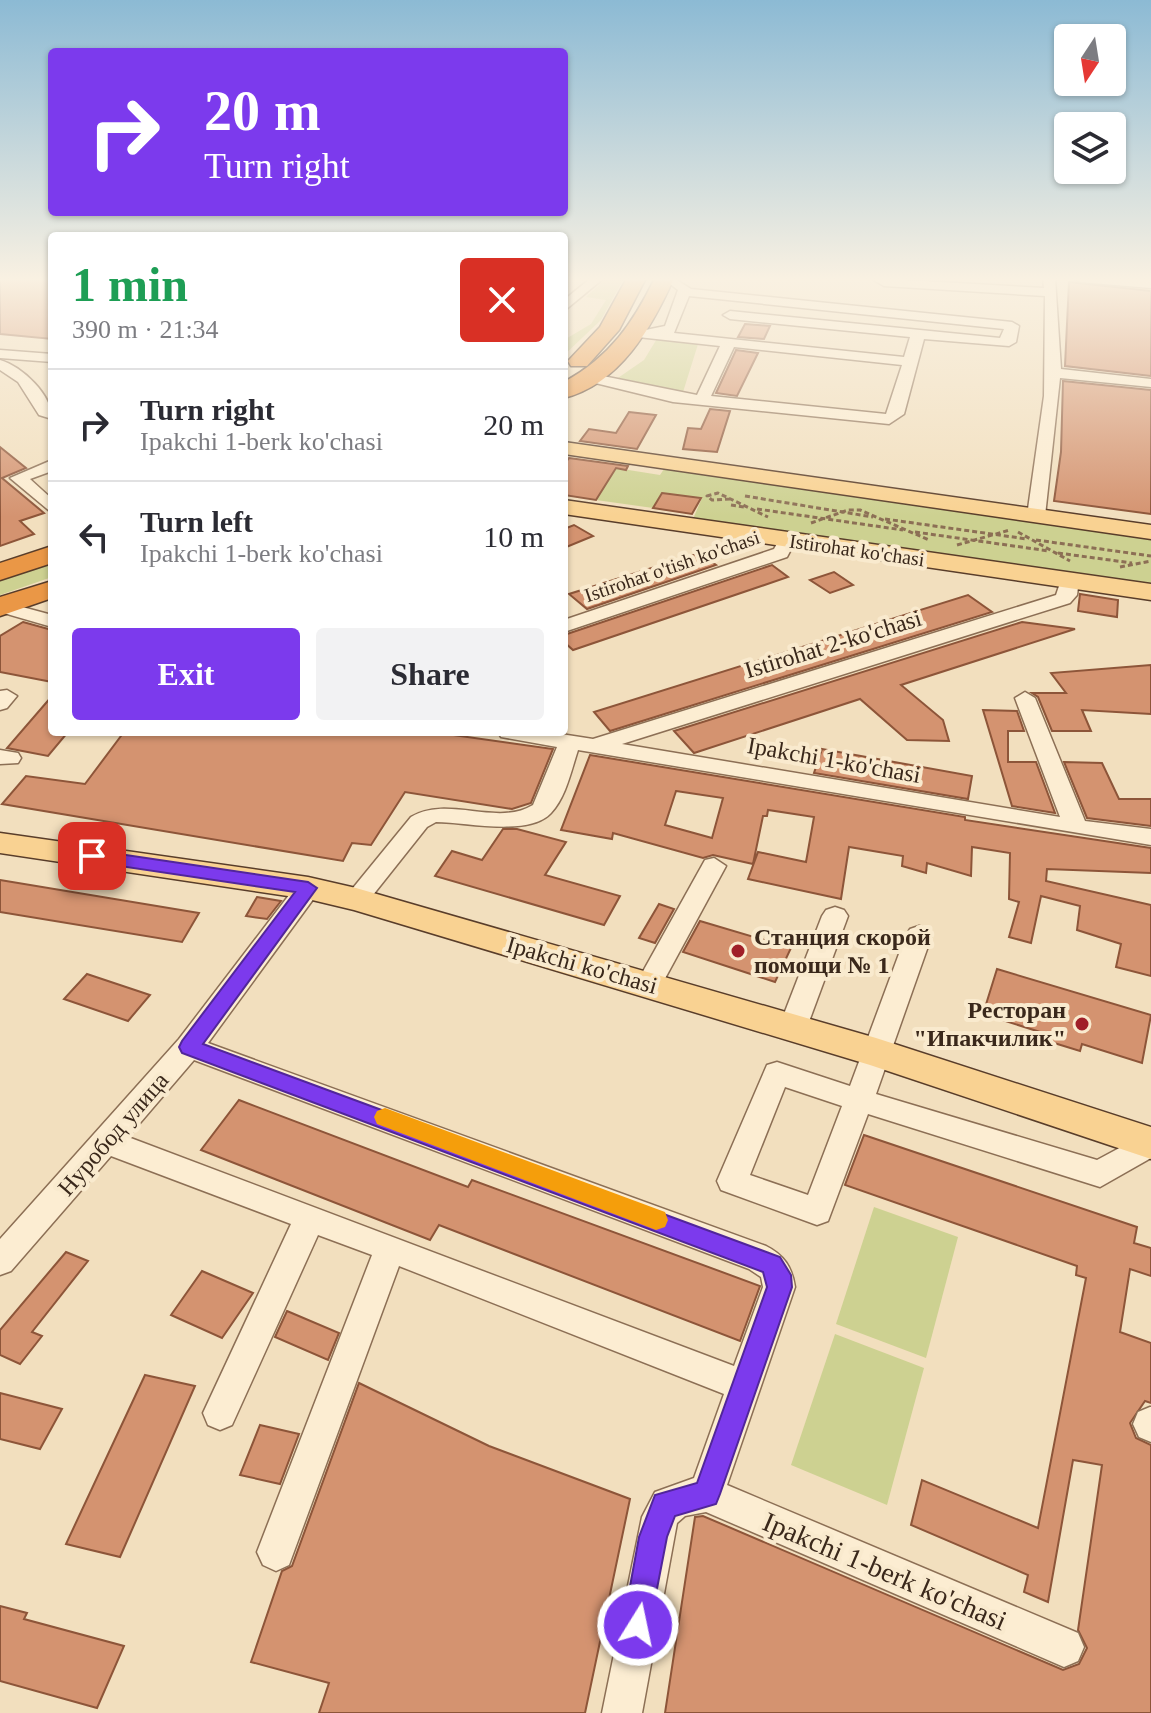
<!DOCTYPE html>
<meta charset="utf-8">
<style>
:root{--surface:#fff;--page:#f2f2f3;--text:#2b2b33;--muted:#7c7c81;--line:#e1e1e2;--accent:#7c3aed}
body{margin:0;font-family:"Times New Roman",serif;background:var(--page);color:var(--text);height:100vh;display:flex;flex-direction:column;font-size:30px;white-space:nowrap}
*{box-sizing:border-box;margin:0}
p{font-size:26px;color:var(--muted)}
.icon{flex:none;width:44px;height:44px;fill:none;stroke:currentColor;stroke-width:2;stroke-linecap:round;stroke-linejoin:round}
.map{position:relative;flex:1;overflow:hidden}
.drawer{position:absolute;left:48px;top:232px;width:520px;height:504px;display:flex;flex-direction:column;background:var(--surface);border-radius:8px;box-shadow:0 2px 6px #0004}
.drawer>*{flex:none}
.banner{position:absolute;left:48px;top:48px;width:520px;height:168px;border-radius:8px;box-shadow:0 2px 6px #0004;background:#7c3aed;color:#fff;overflow:hidden}
.needle{width:52px;rotate:192deg}
.fabs{position:absolute;left:1054px;top:24px;display:grid;gap:16px}
.fabs a{display:grid;place-items:center;width:72px;height:72px;border-radius:8px;background:var(--surface);box-shadow:0 2px 6px #0004;font-size:40px}
.pin{position:absolute;display:grid;place-items:center;width:68px;height:68px;color:#fff;margin:-34px;border-radius:16px;box-shadow:0 4px 12px #0006}
.me{position:absolute;width:88px;margin:-44px;rotate:10deg;stroke-linejoin:round;filter:drop-shadow(0 0 6px #0008)}
.turn{display:flex;align-items:center;gap:28px;height:168px;padding:0 24px;font-size:36px}
.turn .icon{width:104px;height:104px;stroke-width:2.5}
.turn b{display:block;font-size:56px;line-height:68px}
.round{display:grid;place-items:center;flex:none;width:84px;height:84px;border-radius:8px;background:var(--page)}
.overview{display:flex;align-items:center;justify-content:space-between;height:136px;padding:0 24px}
h1{font-size:48px;font-weight:600;line-height:60px;color:#1e9e55}
.primary-button{display:flex;gap:16px;margin-top:auto;padding:16px 24px}
.primary-button a{flex:1;height:92px;border-radius:8px;background:var(--accent);color:#fff;font-size:32px;font-weight:600;line-height:92px;text-align:center}
.primary-button a+a{background:var(--page);color:var(--text)}
ul{padding:0;list-style:none}
li{display:flex;align-items:center;gap:24px;height:112px;padding:0 24px;border-top:2px solid var(--line)}
li div{flex:1}
li b{display:block;font-size:30px}
li em{font-style:normal}
.map>svg:first-child{display:block}
</style>
<div class="map">
<svg width="1151" height="1713" viewBox="0 0 1151 1713">
<rect width="100%" height="100%" fill="#f2dfbe"/>
<g fill="#cdd191">
<polygon points="607,278 624,278 601,320 564,355 564,340 591,324 606,300 586,297"/>
<polygon points="658,337 699,341 683,392 615,380 644,360"/>
<polygon points="616,468 660,475 664,469 1151,537 1151,585 693,519 702,498 662,493 653,508 596,500"/>
<polygon points="52,562 52,577 0,595 0,580"/>
<polygon points="874,1207 958,1237 926,1358 836,1324"/>
<polygon points="835,1334 924,1368 887,1505 791,1465"/>
</g>
<g fill="#d49370" stroke="#8d5539" stroke-width="2" fill-rule="evenodd">
<polygon points="0,278 52,278 52,339 0,334"/>
<polygon points="1069,282 1151,291 1151,376 1065,366"/>
<polygon points="745,324 770,326 764,339 738,337"/>
<polygon points="736,350 758,353 737,396 716,393"/>
<polygon points="1063,381 1151,390 1151,514 1054,501 1061,452"/>
<polygon points="710,409 730,411 717,452 683,449 688,428 701,429"/>
<polygon points="629,412 656,415 637,449 580,441 589,429 616,433"/>
<polygon points="0,447 26,468 2,478 44,513 20,521 34,534 0,546"/>
<polygon points="569,458 628,466 626,470 616,468 596,500 564,495 564,464"/>
<polygon points="662,493 701,498 692,514 653,508"/>
<polygon points="574,525 593,536 564,548 564,529"/>
<polygon points="699,553 716,565 587,609 569,594"/>
<polygon points="772,565 788,577 573,650 564,642 564,635"/>
<polygon points="834,572 853,585 830,593 810,580"/>
<polygon points="1080,594 1118,600 1117,617 1078,611"/>
<polygon points="968,595 992,612 610,731 594,712"/>
<polygon points="23,622 52,630 52,682 0,672 0,636"/>
<polygon points="1022,622 1075,629 901,685 943,720 949,741 907,740 860,699 694,753 674,731"/>
<polygon points="1151,665 1151,714 1082,710 1091,731 1052,731 1038,697 1032,693 1066,693 1051,673"/>
<polygon points="52,696 52,732 68,732 48,756 7,748"/>
<polygon points="983,710 1017,711 1024,731 1008,731 1008,762 1036,762 1055,813 1012,806"/>
<polygon points="124,732 432,732 553,749 531,803 512,809 405,792 371,845 352,843 343,861 2,804 26,776 85,784"/>
<polygon points="822,749 972,776 968,799 814,773"/>
<path d="M590,755L965,817V820L1151,848V873L1047,869L1046,881L1151,905V976L1116,967L1121,944L1077,930L1080,906L1041,896L1031,943L1009,937L1019,902L1009,899L1010,853L972,847L971,876L927,863L926,873L902,866L903,856L849,847L841,899L748,879L758,852L806,862L814,817L768,810L767,816H763L753,864L713,855L703,858L613,833L612,839L561,830ZM676,791L723,798L712,838L665,825Z"/>
<polygon points="1064,762 1102,763 1119,799 1151,799 1151,826 1087,818"/>
<polygon points="503,829 517,829 566,842 545,875 620,896 604,925 435,876 452,851 482,860"/>
<polygon points="0,880 199,913 182,942 0,912"/>
<polygon points="257,897 281,901 267,919 246,916"/>
<polygon points="659,904 674,909 655,943 639,938"/>
<polygon points="700,921 791,948 775,982 683,952"/>
<polygon points="997,969 1151,1015 1142,1063 1082,1044 1080,1051 1038,1038 1040,1032 983,1014"/>
<polygon points="87,974 150,995 128,1021 64,999"/>
<polygon points="239,1100 468,1187 472,1180 760,1286 740,1341 439,1225 430,1240 201,1150"/>
<polygon points="864,1135 1137,1227 1134,1243 1151,1248 1151,1276 1130,1269 1120,1332 1151,1343 1151,1403 1145,1401 1130,1423 1136,1438 1151,1445 1151,1713 665,1713 695,1517 703,1516 1063,1670 1079,1664 1087,1648 1078,1630 1102,1465 1073,1460 1048,1602 1024,1592 1028,1575 911,1525 922,1480 1038,1528 1086,1278 1076,1275 1077,1266 845,1185"/>
<polygon points="66,1252 88,1261 32,1332 42,1336 20,1364 0,1355 0,1330"/>
<polygon points="202,1271 253,1293 222,1338 171,1315"/>
<polygon points="287,1311 339,1333 328,1360 275,1337"/>
<polygon points="145,1375 195,1386 120,1557 66,1544"/>
<polygon points="359,1383 489,1446 630,1499 585,1713 319,1713 329,1683 251,1662 282,1571 292,1566"/>
<polygon points="0,1393 62,1409 40,1449 0,1439"/>
<polygon points="260,1425 299,1434 280,1484 240,1475"/>
<polygon points="0,1606 27,1613 24,1619 124,1646 97,1708 0,1681"/>
</g>
<g fill="none" stroke-linecap="round" stroke-linejoin="round">
<g stroke="#8c6f55" stroke-width="3">
<g id="minor">
<polygon points="591,278 604,278 564,311 564,300"/>
<polygon points="870,278 1044,288 1043,278 1055,278 1061,369 1151,379 1151,387 1060,378 1045,516 1042,520 1030,520 1027,516 1044,396 1045,296 884,286"/>
<polygon points="1074,278 1151,280 1151,288 1080,282"/>
<path d="M675,279L691,289L1012,322L1019,326L1016,342L1009,346L924,339L904,414L889,424L673,402L583,380L581,377L588,373L697,395L720,346L638,337L631,333L665,326L678,290L669,283ZM689,296L1004,329L1000,338L730,311L723,315L730,319L910,337L904,357L674,333ZM734,347L902,365L886,414L711,396Z"/>
<polygon points="0,350 52,354 52,362 0,358"/>
<path d="M0,360C23,367 52,395 52,419L39,415L18,382L0,370Z"/>
<polygon points="52,460 52,471 30,479 52,499 52,513 10,478"/>
<polygon points="787,535 796,540 787,557 564,632 564,620 774,549 781,536"/>
<path d="M1070,574L1079,580L1077,595L1070,603L622,744L1060,817L1015,698L1025,692L1035,698L1085,821L1151,829V845L578,750C571,771 566,797 551,813C529,837 465,822 436,822L427,827L365,905H347L344,899L411,817C448,795 497,827 533,805L557,747L501,737L498,732H548L593,739L1056,595L1061,580Z"/>
<polygon points="0,601 52,615 52,627 0,612"/>
<polygon points="7,690 17,696 7,708 0,710 0,691"/>
<polygon points="0,750 18,753 21,758 18,763 0,764"/>
<polygon points="714,858 726,866 662,984 658,991 649,994 640,991 636,984 705,860"/>
<path d="M308,880L317,882L320,888L317,894L208,1043L766,1246C784,1255 792,1267 795,1287L727,1485L1078,1633L1084,1647L1078,1661L1064,1667L706,1512L685,1516L677,1523L642,1713H602L642,1517L655,1492L694,1478L724,1394L399,1266L289,1565L276,1571L263,1565L257,1552L372,1255L318,1235L232,1425L220,1430L208,1425L203,1413L291,1224L111,1156L11,1271L0,1275V1239L179,1039L299,882ZM194,1060L749,1269L761,1277L763,1287L734,1366L128,1137Z"/>
<polygon points="835,907 844,910 848,916 807,1027 803,1034 793,1037 783,1034 779,1027 822,916 826,910"/>
<path d="M919,926L928,929L932,935L876,1094L1097,1160L1151,1131V1158L1100,1187L868,1114L828,1221L817,1225L721,1190L717,1181L767,1065L777,1062L850,1086L906,935L910,929ZM785,1087L842,1106L808,1195L750,1175Z"/>
<polygon points="1150,1407 1151,1407 1151,1442 1139,1437 1133,1424 1138,1412"/>
</g>
</g>
<g stroke="#593d2a" stroke-width="3">
<g id="major">
<polygon points="564,442 1151,525 1151,539 564,454"/>
<polygon points="564,500 1151,584 1151,600 564,514"/>
<polygon points="0,833 308,877 356,888 876,1038 1151,1127 1151,1159 870,1065 354,910 308,899 0,853"/>
</g>
</g>
<g stroke="#593d2a" stroke-width="3">
<g id="highway">
<polygon points="627,278 646,278 619,330 587,366 571,366 568,361 600,327"/>
<path d="M655,278H674C652,327 620,384 564,398V382C610,357 633,323 655,278Z"/>
<polygon points="52,546 52,563 0,580 0,563"/>
<polygon points="52,581 52,598 0,616 0,597"/>
</g>
</g>
<g stroke="#8c6f55" stroke-width="3" stroke-dasharray="5 3" stroke-linecap="butt">
<polyline points="745,496 873,517"/>
<polyline points="730,499 712,500 707,496 718,493 768,517"/>
<polyline points="731,505 744,507"/>
<polyline points="757,509 903,530"/>
<polyline points="885,519 1027,539"/>
<polyline points="811,523 848,510 860,510 929,540"/>
<polyline points="915,532 1049,551"/>
<polyline points="1018,532 1070,561"/>
<polyline points="1036,540 1151,556"/>
<polyline points="957,545 1010,530"/>
<polyline points="1058,553 1132,563"/>
<polyline points="1120,567 1151,561"/>
</g>
<use href="#minor" fill="#fcedd2" fill-rule="evenodd"/>
<use href="#major" fill="#f9d292" fill-rule="evenodd"/>
<use href="#highway" fill="#ea9746" fill-rule="evenodd"/>
</g>
<linearGradient id="sky" x2="0" y2="1"><stop stop-color="#8cbad4"/><stop offset="0.54" stop-color="#f9f1e2"/><stop offset="1" stop-color="#f9f1e2" stop-opacity="0"/></linearGradient>
<rect width="1151" height="517" fill="url(#sky)"/>
<polygon fill="#7c3aed" stroke="#51269a" stroke-width="2" points="92,850 308,882 317,888 203,1044 780,1257 791,1275 792,1287 720,1494 716,1504 675,1516 667,1537 648,1635 638,1640 627,1635 623,1625 639,1537 655,1495 697,1483 767,1287 763,1272 182,1053 179,1047 182,1041 295,892 86,861 86,852"/>
<polygon fill="#f59e0b" points="385,1108 665,1212 668,1220 665,1227 656,1230 377,1124 374,1117 377,1111"/>
<g fill="#a01f28" stroke="#f9eace" stroke-width="3">
<circle cx="738" cy="951" r="8"/>
<circle cx="1082" cy="1024" r="8"/>
</g>
<g text-anchor="middle" dominant-baseline="central" stroke-width="8" stroke-linejoin="round" paint-order="stroke">
<g font-size="20" fill="#3a281b" stroke="#f9eace">
<text transform="translate(857 550) rotate(8)">Istirohat ko'chasi</text>
<text transform="translate(672 566) rotate(-19)">Istirohat o'tish ko'chasi</text>
</g>
<g font-size="24" fill="#3a281b" stroke="#f9eace">
<text transform="translate(833 644) rotate(-17)">Istirohat 2-ko'chasi</text>
<text transform="translate(834 760) rotate(10)">Ipakchi 1-ko'chasi</text>
<text transform="translate(582 965) rotate(16)">Ipakchi ko'chasi</text>
<text transform="translate(113 1134) rotate(-49)">Нуробод улица</text>
</g>
<g font-size="24" font-weight="bold" fill="#3a281b" stroke="#f9eace" text-anchor="start">
<text x="754" y="937">Станция скорой<tspan x="754" dy="28">помощи № 1</tspan></text>
<text x="1066" y="1010" text-anchor="end">Ресторан<tspan x="1066" dy="28">"Ипакчилик"</tspan></text>
</g>
<g font-size="28" fill="#3a281b" stroke="#f9eace">
<text transform="translate(885 1571) rotate(23)">Ipakchi 1-berk ko'chasi</text>
</g>
</g>
</svg>
<div class="fabs">
<a><svg class="needle" viewBox="-14 -14 28 28"><path d="M0-13l5 13h-10z" fill="#e53935"/><path d="M0 13l5-13h-10z" fill="#7c7c81"/></svg></a>
<a><svg class="icon" aria-label="layers" viewBox="0 0 24 24"><path d="M12 4l9 5-9 5-9-5zM3 14l9 5 9-5"/></svg></a>
</div>
<div class="pin" style="left:92px;top:856px;background:#d93025"><svg class="icon" aria-label="arrive" viewBox="0 0 24 24"><path d="M6 21V4h12l-3 4 3 4H6"/></svg></div>
<svg class="me" style="left:638px;top:1625px" viewBox="-20 -20 40 40"><circle r="17" fill="#7c3aed" stroke="#fff" stroke-width="3"/><path d="M0-11L8 9 0 5-8 9z" fill="#fff"/></svg>
<div class="banner">
<div class="turn"><svg class="icon" aria-label="right" viewBox="0 0 24 24"><path d="M7 20v-9h11M14 6l5 5-5 5"/></svg><div><b>20 m</b>Turn right</div></div>
</div>
<section class="drawer">
<div class="overview"><div><h1>1 min</h1><p>390 m · 21:34</p></div><a class="round" style="background:#d93025;color:#fff"><svg class="icon" aria-label="close" viewBox="0 0 24 24"><path d="M6 6l12 12M18 6L6 18"/></svg></a></div>
<ul>
<li><svg class="icon" aria-label="right" viewBox="0 0 24 24"><path d="M7 20v-9h11M14 6l5 5-5 5"/></svg><div><b>Turn right</b><p>Ipakchi 1-berk ko'chasi</p></div><em>20 m</em></li>
<li><svg class="icon" aria-label="left" viewBox="0 0 24 24"><path d="M17 20v-9H6M10 6l-5 5 5 5"/></svg><div><b>Turn left</b><p>Ipakchi 1-berk ko'chasi</p></div><em>10 m</em></li>
</ul>
<div class="primary-button"><a>Exit</a><a>Share</a></div>
</section>
</div>
